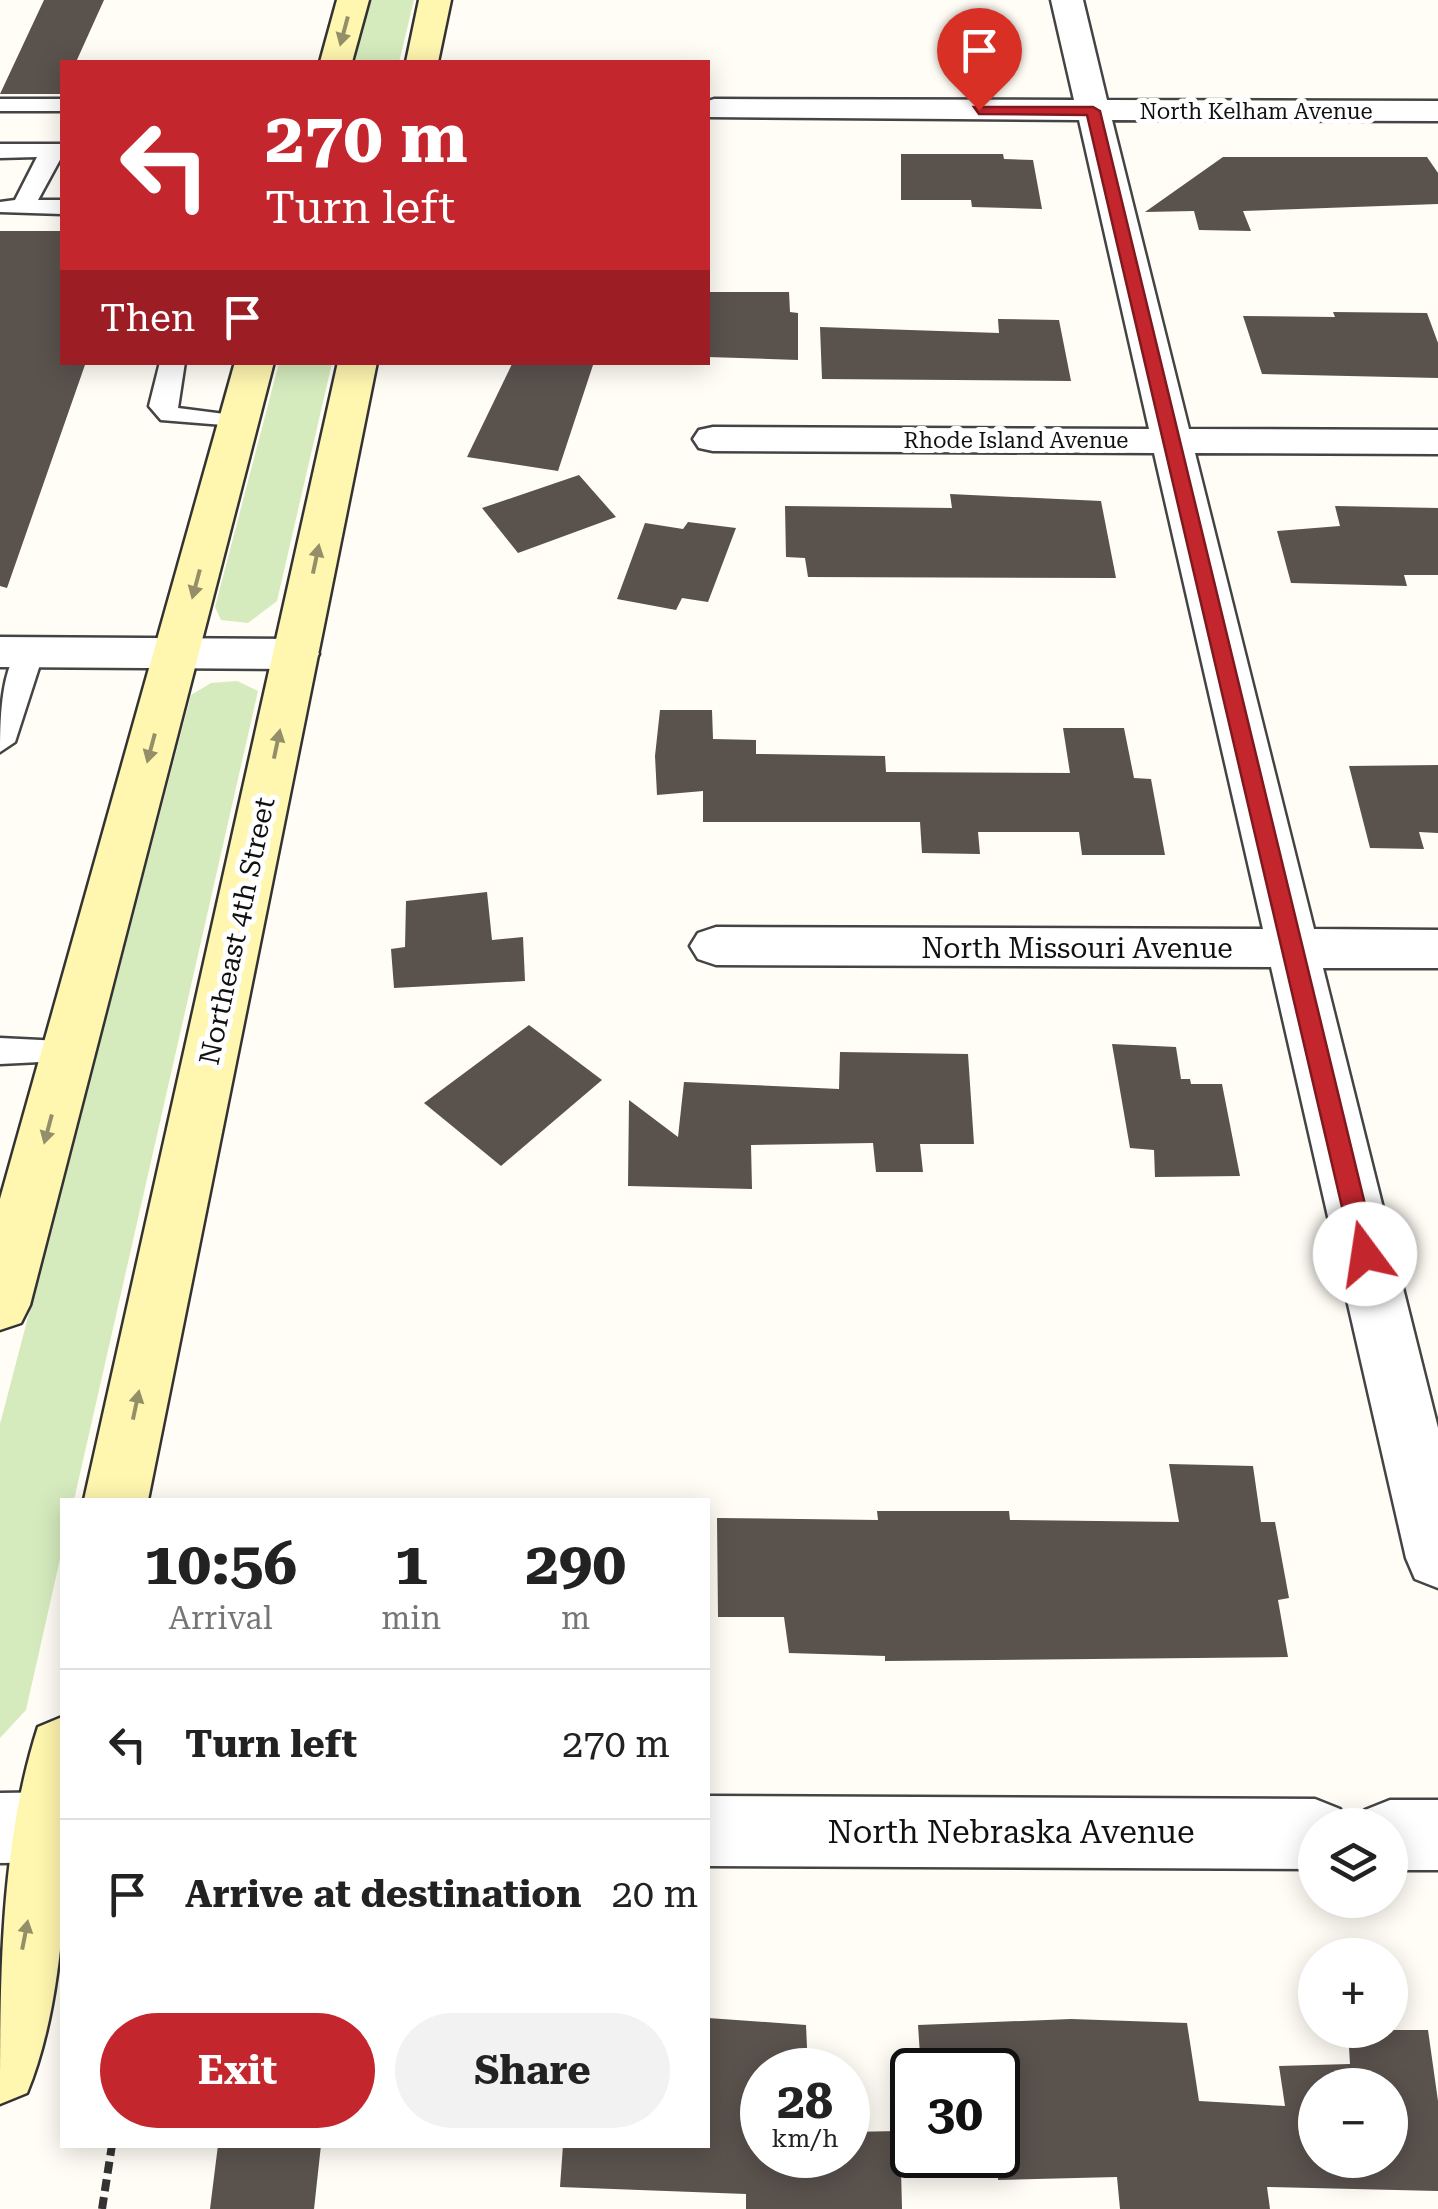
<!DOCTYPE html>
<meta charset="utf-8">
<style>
:root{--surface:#fff;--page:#f2f2f2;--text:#222;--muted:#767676;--line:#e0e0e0;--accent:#c4262e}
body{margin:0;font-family:"Roboto Serif",serif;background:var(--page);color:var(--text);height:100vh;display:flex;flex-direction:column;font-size:38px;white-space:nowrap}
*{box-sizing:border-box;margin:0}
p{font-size:32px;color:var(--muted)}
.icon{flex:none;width:55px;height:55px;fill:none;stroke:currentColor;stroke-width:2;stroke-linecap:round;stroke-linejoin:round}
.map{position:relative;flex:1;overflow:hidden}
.side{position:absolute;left:60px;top:1498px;width:650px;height:650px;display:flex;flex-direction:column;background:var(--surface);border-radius:0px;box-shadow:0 5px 25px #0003}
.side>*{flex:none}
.guide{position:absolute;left:60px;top:60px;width:650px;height:305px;border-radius:0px;box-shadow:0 5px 25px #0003;background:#c4262e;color:#fff;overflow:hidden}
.controls{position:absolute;left:1298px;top:1808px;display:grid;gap:20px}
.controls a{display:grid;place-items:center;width:110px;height:110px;border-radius:50%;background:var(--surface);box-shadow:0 5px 25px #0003;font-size:50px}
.speed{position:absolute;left:740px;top:2048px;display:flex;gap:20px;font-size:50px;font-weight:700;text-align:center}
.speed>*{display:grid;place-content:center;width:130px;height:130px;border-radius:50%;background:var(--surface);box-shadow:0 5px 25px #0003;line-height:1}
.speed small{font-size:25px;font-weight:400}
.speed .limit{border:5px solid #111;border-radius:15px;background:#fff;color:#111}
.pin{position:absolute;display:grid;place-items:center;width:85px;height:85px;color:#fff;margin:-102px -42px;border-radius:50% 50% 50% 0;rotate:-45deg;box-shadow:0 0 10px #0007}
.pin .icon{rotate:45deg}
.me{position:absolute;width:110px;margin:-55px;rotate:346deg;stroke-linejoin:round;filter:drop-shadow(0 0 8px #0008)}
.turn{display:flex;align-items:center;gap:35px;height:210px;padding:0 40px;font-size:45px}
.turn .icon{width:130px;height:130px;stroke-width:2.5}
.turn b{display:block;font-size:70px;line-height:85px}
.then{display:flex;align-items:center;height:95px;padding:0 40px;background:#0003;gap:20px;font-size:38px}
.eta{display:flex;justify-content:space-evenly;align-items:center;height:170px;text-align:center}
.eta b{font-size:60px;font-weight:700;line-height:70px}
.action{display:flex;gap:20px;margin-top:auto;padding:20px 40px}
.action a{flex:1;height:115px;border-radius:60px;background:var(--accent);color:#fff;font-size:40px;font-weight:700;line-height:115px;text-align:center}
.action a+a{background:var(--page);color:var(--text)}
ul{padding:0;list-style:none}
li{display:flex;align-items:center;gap:30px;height:150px;padding:0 40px;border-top:2px solid var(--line)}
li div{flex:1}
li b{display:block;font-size:38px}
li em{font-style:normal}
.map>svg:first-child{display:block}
</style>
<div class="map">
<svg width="1438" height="2209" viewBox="0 0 1438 2209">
<rect width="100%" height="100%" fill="#fffdf5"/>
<g fill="#d5ebbd">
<polygon points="369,0 414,0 399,62 354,62"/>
<polygon points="279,363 332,363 277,601 248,623 221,620 215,607"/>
<polygon points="237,681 258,691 74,1500 62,1500 62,1550 26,1710 0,1738 0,1424 191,695 211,683"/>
</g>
<g fill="#5a524d" fill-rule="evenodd">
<polygon points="44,0 104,0 76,62 62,62 62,94 0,94"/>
<polygon points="901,154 1003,154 1004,159 1033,160 1042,209 972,207 971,200 901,200"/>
<polygon points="1223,157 1427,157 1438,173 1438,204 1243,211 1251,231 1199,230 1194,211 1145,212"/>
<polygon points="0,231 62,231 62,362 86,362 7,588 0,586"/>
<polygon points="708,292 789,292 790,312 798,313 798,360 708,357"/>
<polygon points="1333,312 1427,313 1438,343 1438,378 1262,374 1243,316 1335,317"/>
<polygon points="998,319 1059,320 1071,381 822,379 820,327 999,333"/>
<polygon points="513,362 594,362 558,471 467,457"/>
<polygon points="579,475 616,517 518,553 482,508"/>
<polygon points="950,494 1101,501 1116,578 808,577 805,558 786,557 785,506 952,508"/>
<polygon points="1335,506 1438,508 1438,575 1404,575 1407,586 1291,583 1277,531 1340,526"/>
<polygon points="688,522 736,528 708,602 682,598 676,610 617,599 645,523 683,529"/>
<polygon points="660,710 712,710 713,739 756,740 756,754 885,756 886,772 1070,773 1063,728 1124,728 1134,778 1151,779 1165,855 1082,855 1079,832 978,832 980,854 922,853 920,822 703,822 703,791 657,795 655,756"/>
<polygon points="1438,765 1438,833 1419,832 1424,849 1370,848 1349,766"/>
<polygon points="487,892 492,940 523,937 525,981 394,988 391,949 405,947 406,901"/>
<polygon points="529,1025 602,1080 501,1166 424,1103"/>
<polygon points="1112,1044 1176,1047 1181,1079 1190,1079 1191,1084 1222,1084 1240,1176 1155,1177 1154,1150 1130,1148"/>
<polygon points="840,1052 968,1054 974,1144 920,1144 923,1172 876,1172 873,1143 751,1145 752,1189 628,1186 629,1100 678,1137 684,1082 839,1089"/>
<polygon points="1169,1464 1253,1466 1261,1522 1275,1522 1289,1598 1278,1600 1288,1657 885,1661 885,1656 789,1653 784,1617 718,1617 717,1518 878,1520 877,1511 1009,1511 1010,1520 1179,1522"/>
<polygon points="708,2018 806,2025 808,2070 762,2070 762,2155 848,2155 848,2132 900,2131 902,2209 746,2209 746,2194 560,2187 563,2145 708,2145"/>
<path d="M1071,2019L1187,2023L1199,2101L1285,2106L1279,2066L1350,2064L1348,2030H1428L1438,2101V2191L1267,2187L1270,2209H1120L1117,2177L998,2180V2070H921L918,2025ZM1315,2085H1390V2160H1315Z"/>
<polygon points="218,2145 321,2145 314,2209 210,2209"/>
</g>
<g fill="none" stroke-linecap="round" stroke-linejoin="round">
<g stroke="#444" stroke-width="5">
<g id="lane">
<rect x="0" y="99" width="62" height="12"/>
<polygon points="0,144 62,144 62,156 38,200 62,200 62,214 0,212 0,202 15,200 37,157 0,158"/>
<polygon points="160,362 185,362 178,408 248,417 252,422 248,427 161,420 149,406"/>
<path d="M30,643L44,652L15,742L0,752C0,725 0,651 30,643Z"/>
<polygon points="0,1038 81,1042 86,1051 81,1060 0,1064"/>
</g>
</g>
<g stroke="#444" stroke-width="5">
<g id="street">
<polygon points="1051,0 1083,0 1107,100 1438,101 1438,121 1112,120 1189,429 1438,430 1438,454 1195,453 1314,929 1438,930 1438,968 1323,968 1438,1428 1438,1588 1415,1579 1406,1558 1271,967 716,965 698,959 690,946 698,933 716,927 1263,929 1154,453 713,451 699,448 693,439 699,430 713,427 1149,429 1079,120 708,117 708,101 714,99 1074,100"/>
<polygon points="0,637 296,639 312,644 319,654 312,664 296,669 0,667"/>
<polygon points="62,1792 62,1862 0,1863 0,1793"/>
<polygon points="708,1796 1315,1799 1340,1809 1347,1825 1315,1825 1315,1869 708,1866"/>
<polygon points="1390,1800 1438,1800 1438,1870 1390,1870 1390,1825 1359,1825 1365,1810"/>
</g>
</g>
<g stroke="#333" stroke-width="5">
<g id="secondary">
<polygon points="337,0 369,0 352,62 320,62"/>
<polygon points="419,0 451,0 438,62 406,62"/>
<polygon points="235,362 274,362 30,1305 21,1323 0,1330 0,1199"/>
<polygon points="338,362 377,362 148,1500 84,1500"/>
<path d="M62,1717C70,1829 70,1989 27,2093L0,2104C0,1979 0,1845 38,1727Z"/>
</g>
</g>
<polyline stroke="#333" stroke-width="8" stroke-dasharray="12 6" stroke-linecap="butt" points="102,2209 112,2145"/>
<use href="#lane" fill="#fff" fill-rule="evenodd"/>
<use href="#street" fill="#fff" fill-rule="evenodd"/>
<use href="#secondary" fill="#fff6b0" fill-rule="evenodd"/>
</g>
<defs><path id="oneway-solid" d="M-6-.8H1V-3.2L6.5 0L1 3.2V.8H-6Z" transform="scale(2.5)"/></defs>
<g fill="#948f68">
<use href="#oneway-solid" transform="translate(344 31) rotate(105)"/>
<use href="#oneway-solid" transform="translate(316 559) rotate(-78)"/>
<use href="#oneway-solid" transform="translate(196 584) rotate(105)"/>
<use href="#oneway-solid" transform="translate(277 744) rotate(-78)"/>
<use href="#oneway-solid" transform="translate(151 748) rotate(105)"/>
<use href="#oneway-solid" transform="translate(48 1129) rotate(105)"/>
<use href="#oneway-solid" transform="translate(136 1405) rotate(-78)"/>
<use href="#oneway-solid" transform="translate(25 1935) rotate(-79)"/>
</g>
<polygon fill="#c4262e" stroke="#7f191e" stroke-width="2.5" points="974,107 1093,107 1100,111 1377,1254 1365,1264 1353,1254 1087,115 979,114"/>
<g text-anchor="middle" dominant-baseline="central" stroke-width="10" stroke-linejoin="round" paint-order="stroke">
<g font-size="22" fill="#111" stroke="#fff">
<text x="1256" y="111">North Kelham Avenue</text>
<text x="1016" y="440">Rhode Island Avenue</text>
</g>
<g font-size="28" fill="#111" stroke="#fff">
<text transform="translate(237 931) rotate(-78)">Northeast 4th Street</text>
<text x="1077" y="948">North Missouri Avenue</text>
</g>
<g font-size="32" fill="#111" stroke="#fff">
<text x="1011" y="1832">North Nebraska Avenue</text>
</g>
</g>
</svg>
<div class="controls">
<a><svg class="icon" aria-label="layers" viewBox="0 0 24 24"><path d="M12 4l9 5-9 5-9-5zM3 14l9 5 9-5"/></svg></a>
<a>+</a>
<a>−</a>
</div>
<div class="speed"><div>28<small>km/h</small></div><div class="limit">30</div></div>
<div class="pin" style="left:979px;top:110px;background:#d93025"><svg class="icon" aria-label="arrive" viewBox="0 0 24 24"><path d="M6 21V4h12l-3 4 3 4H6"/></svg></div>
<svg class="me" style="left:1365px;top:1254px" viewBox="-20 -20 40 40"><circle r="19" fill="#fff"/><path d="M0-13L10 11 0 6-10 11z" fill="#c4262e"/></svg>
<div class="guide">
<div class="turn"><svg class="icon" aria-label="left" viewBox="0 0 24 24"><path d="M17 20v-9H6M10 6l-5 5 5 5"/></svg><div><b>270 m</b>Turn left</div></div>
<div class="then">Then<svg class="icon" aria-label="arrive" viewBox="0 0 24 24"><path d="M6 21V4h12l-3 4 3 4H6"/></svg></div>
</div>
<section class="side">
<div class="eta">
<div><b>10:56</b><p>Arrival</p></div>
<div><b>1</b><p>min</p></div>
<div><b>290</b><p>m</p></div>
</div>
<ul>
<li><svg class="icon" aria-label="left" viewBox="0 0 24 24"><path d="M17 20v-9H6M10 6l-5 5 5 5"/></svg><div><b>Turn left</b></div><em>270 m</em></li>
<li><svg class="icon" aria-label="arrive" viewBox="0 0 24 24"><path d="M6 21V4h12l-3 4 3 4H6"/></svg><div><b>Arrive at destination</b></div><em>20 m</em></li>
</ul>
<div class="action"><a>Exit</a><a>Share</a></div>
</section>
</div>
